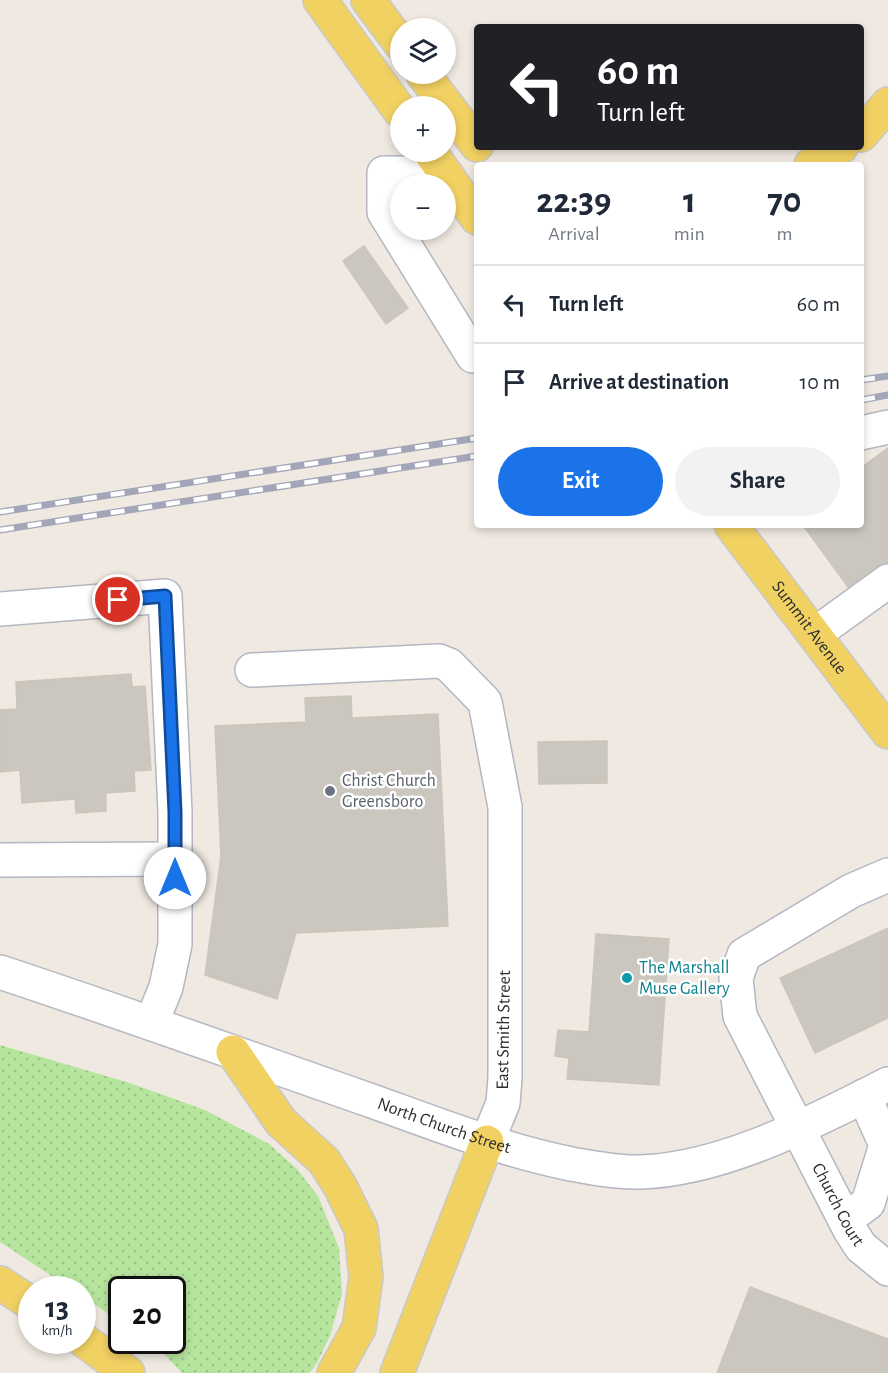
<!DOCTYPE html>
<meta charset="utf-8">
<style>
:root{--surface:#fff;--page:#f2f2f3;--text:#1f2937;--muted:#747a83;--line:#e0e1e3;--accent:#1a73e8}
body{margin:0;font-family:"Alegreya Sans",sans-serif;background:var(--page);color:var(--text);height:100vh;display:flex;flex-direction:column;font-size:22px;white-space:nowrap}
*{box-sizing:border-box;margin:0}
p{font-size:20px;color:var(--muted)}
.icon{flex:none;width:33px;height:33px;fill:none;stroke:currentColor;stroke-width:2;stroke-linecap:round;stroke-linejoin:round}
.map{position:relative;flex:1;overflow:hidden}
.details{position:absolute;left:474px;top:162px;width:390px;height:366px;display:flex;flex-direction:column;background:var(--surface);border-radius:6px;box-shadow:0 3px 9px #0003}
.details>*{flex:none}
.guide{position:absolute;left:474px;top:24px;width:390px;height:126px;border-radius:6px;box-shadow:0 3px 9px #0003;background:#202124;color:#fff;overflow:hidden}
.buttons{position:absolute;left:390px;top:18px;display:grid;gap:12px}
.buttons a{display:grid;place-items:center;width:66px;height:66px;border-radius:50%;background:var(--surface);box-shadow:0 3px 9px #0003;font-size:30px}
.speed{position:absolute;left:18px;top:1276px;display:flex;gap:12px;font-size:30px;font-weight:700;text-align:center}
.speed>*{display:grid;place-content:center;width:78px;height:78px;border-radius:50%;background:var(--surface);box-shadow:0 3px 9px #0003;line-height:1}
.speed small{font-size:15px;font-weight:400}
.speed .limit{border:3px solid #111;border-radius:9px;background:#fff;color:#111}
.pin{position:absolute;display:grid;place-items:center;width:51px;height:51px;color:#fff;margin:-26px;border:3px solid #fff;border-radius:50%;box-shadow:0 2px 6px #0007}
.me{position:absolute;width:66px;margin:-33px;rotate:0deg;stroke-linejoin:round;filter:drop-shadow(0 0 4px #0008)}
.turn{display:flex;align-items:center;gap:21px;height:126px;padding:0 24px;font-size:27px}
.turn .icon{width:78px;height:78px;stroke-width:2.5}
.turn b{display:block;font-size:42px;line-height:51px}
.eta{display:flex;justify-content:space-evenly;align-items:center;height:102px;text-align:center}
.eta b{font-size:36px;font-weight:700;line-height:42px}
.button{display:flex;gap:12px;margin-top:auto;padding:12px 24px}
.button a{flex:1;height:69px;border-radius:36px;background:var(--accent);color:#fff;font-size:24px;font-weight:700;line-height:69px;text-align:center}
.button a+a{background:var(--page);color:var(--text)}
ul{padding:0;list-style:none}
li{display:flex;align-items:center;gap:18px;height:78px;padding:0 24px;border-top:2px solid var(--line)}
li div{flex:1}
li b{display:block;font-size:22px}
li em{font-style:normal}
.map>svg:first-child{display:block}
</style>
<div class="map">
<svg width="888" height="1373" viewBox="0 0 888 1373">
<defs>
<pattern id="grass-dots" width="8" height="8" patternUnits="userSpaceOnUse" patternTransform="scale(1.5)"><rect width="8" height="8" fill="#b6e59e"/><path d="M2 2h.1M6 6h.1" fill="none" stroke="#9dc588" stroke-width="1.8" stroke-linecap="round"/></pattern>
</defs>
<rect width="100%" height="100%" fill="#efe9e1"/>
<polygon fill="url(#grass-dots)" points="0,1045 130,1083 205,1110 269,1144 297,1169 318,1196 339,1248 342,1294 330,1336 316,1365 309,1373 182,1373 162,1352 147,1341 172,1341 172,1290 122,1290 121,1323 83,1296 82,1290 73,1290 0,1242"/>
<g fill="#cbc7bf" stroke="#cbc5ba" stroke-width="1.5">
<polygon points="364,246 408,308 386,324 343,261"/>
<polygon points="888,448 888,563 877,566 848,587 803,525 861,525 861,468"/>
<polygon points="131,674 132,687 145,686 151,770 134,771 135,791 106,793 106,811 76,813 75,799 22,803 20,770 0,772 0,710 17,709 16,682"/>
<polygon points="351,696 352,718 438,714 448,926 296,933 277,999 205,975 221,856 215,726 306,722 305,698"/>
<polygon points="607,741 607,783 539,784 538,742"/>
<polygon points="888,928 888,1018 815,1053 780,978"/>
<polygon points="596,934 669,939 659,1085 567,1079 569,1058 555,1056 558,1030 589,1032"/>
<polygon points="750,1287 888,1339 888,1373 717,1373"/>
</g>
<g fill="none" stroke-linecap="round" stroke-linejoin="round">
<g stroke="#b4b7c1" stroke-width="36">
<g id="minor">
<polyline points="448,177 414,173 384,173 384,212 473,356"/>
<polyline points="861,433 888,427"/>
<polyline points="0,609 165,596 175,812 175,944 166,987 152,1022"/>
<polyline points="815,634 888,581"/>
<polyline points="252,670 439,661 449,665 485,702 505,807 505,1078 503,1103 487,1142"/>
<polyline points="0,860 175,859"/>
<path id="s1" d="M888,875L851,891L744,955L736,978L740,1016L850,1230L861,1247L888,1269"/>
<path id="s2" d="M0,972C124,1013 246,1057 369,1100C436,1124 502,1150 571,1164C594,1168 618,1173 641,1172C725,1169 815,1121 888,1084"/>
<polyline points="845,1220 868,1203 886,1145 864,1096"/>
</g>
</g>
<g stroke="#c9c9c9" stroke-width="36">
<g id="major">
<polyline points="320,0 400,111"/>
<polyline points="368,0 400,43"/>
<polyline points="423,74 477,145"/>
<polyline points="861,135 888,104"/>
<polyline points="430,152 477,218"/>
<polyline points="811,165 841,147"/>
<path id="s3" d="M731,525L888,732"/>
<polyline points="233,1052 281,1122 324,1161 340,1186 361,1229 366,1277 359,1328 334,1373"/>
<polyline points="0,1283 32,1304"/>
<polyline points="82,1339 128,1373"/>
<polyline points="397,1373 487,1142"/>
</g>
</g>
<use href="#minor" stroke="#fff" stroke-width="33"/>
<use href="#major" stroke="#f2d163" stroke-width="33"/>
<g stroke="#a3a6b8" stroke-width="7">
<g id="rail">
<polyline points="861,380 888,376"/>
<polyline points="861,400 888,395"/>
<polyline points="0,512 477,438"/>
<polyline points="0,530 477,456"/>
</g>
</g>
<use href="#rail" stroke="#fff" stroke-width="4.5" stroke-dasharray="14" stroke-linecap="butt"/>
</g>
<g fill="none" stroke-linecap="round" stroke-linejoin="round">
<g stroke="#114b97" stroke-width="15">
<polyline id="route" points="118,600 165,596 175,812 175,878"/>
</g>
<use href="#route" stroke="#1a73e8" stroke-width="10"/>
</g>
<circle fill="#6b7280" stroke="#fff" stroke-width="2" cx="330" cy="791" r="6"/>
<circle fill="#0f9aa8" stroke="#fff" stroke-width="2" cx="627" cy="978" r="6"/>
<g text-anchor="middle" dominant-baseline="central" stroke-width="5" stroke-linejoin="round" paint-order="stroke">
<g font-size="18" fill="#2e2e2e" stroke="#fff">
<text stroke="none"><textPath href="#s3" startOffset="129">Summit Avenue</textPath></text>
<text transform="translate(504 1030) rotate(-89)">East Smith Street</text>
<text stroke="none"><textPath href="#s2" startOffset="470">North Church Street</textPath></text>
<text stroke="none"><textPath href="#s1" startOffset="440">Church Court</textPath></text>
</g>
<g font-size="18" fill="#5b616d" stroke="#fff" text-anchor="start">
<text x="342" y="781">Christ Church<tspan x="342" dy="21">Greensboro</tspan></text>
</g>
<g font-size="18" fill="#0d838f" stroke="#fff" text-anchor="start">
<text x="639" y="968">The Marshall<tspan x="639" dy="21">Muse Gallery</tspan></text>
</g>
</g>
</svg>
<div class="buttons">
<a><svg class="icon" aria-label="layers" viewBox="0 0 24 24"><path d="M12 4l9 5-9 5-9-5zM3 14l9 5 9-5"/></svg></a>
<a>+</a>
<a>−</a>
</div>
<div class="speed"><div>13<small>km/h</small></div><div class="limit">20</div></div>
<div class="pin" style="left:118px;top:600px;background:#d93025"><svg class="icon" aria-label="arrive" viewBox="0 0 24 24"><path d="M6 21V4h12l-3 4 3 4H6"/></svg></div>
<svg class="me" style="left:175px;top:878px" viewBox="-20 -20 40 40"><circle r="19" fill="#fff"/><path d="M0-13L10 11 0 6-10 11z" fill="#1a73e8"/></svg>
<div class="guide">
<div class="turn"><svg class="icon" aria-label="left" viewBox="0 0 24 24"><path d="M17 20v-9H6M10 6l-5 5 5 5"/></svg><div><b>60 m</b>Turn left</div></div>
</div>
<section class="details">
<div class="eta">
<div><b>22:39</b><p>Arrival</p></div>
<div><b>1</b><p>min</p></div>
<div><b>70</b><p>m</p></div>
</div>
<ul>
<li><svg class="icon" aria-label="left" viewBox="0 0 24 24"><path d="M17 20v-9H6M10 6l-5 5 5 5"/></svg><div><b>Turn left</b></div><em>60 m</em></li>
<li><svg class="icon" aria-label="arrive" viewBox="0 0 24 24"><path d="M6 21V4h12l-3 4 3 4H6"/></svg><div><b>Arrive at destination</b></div><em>10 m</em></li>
</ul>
<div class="button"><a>Exit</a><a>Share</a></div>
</section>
</div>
